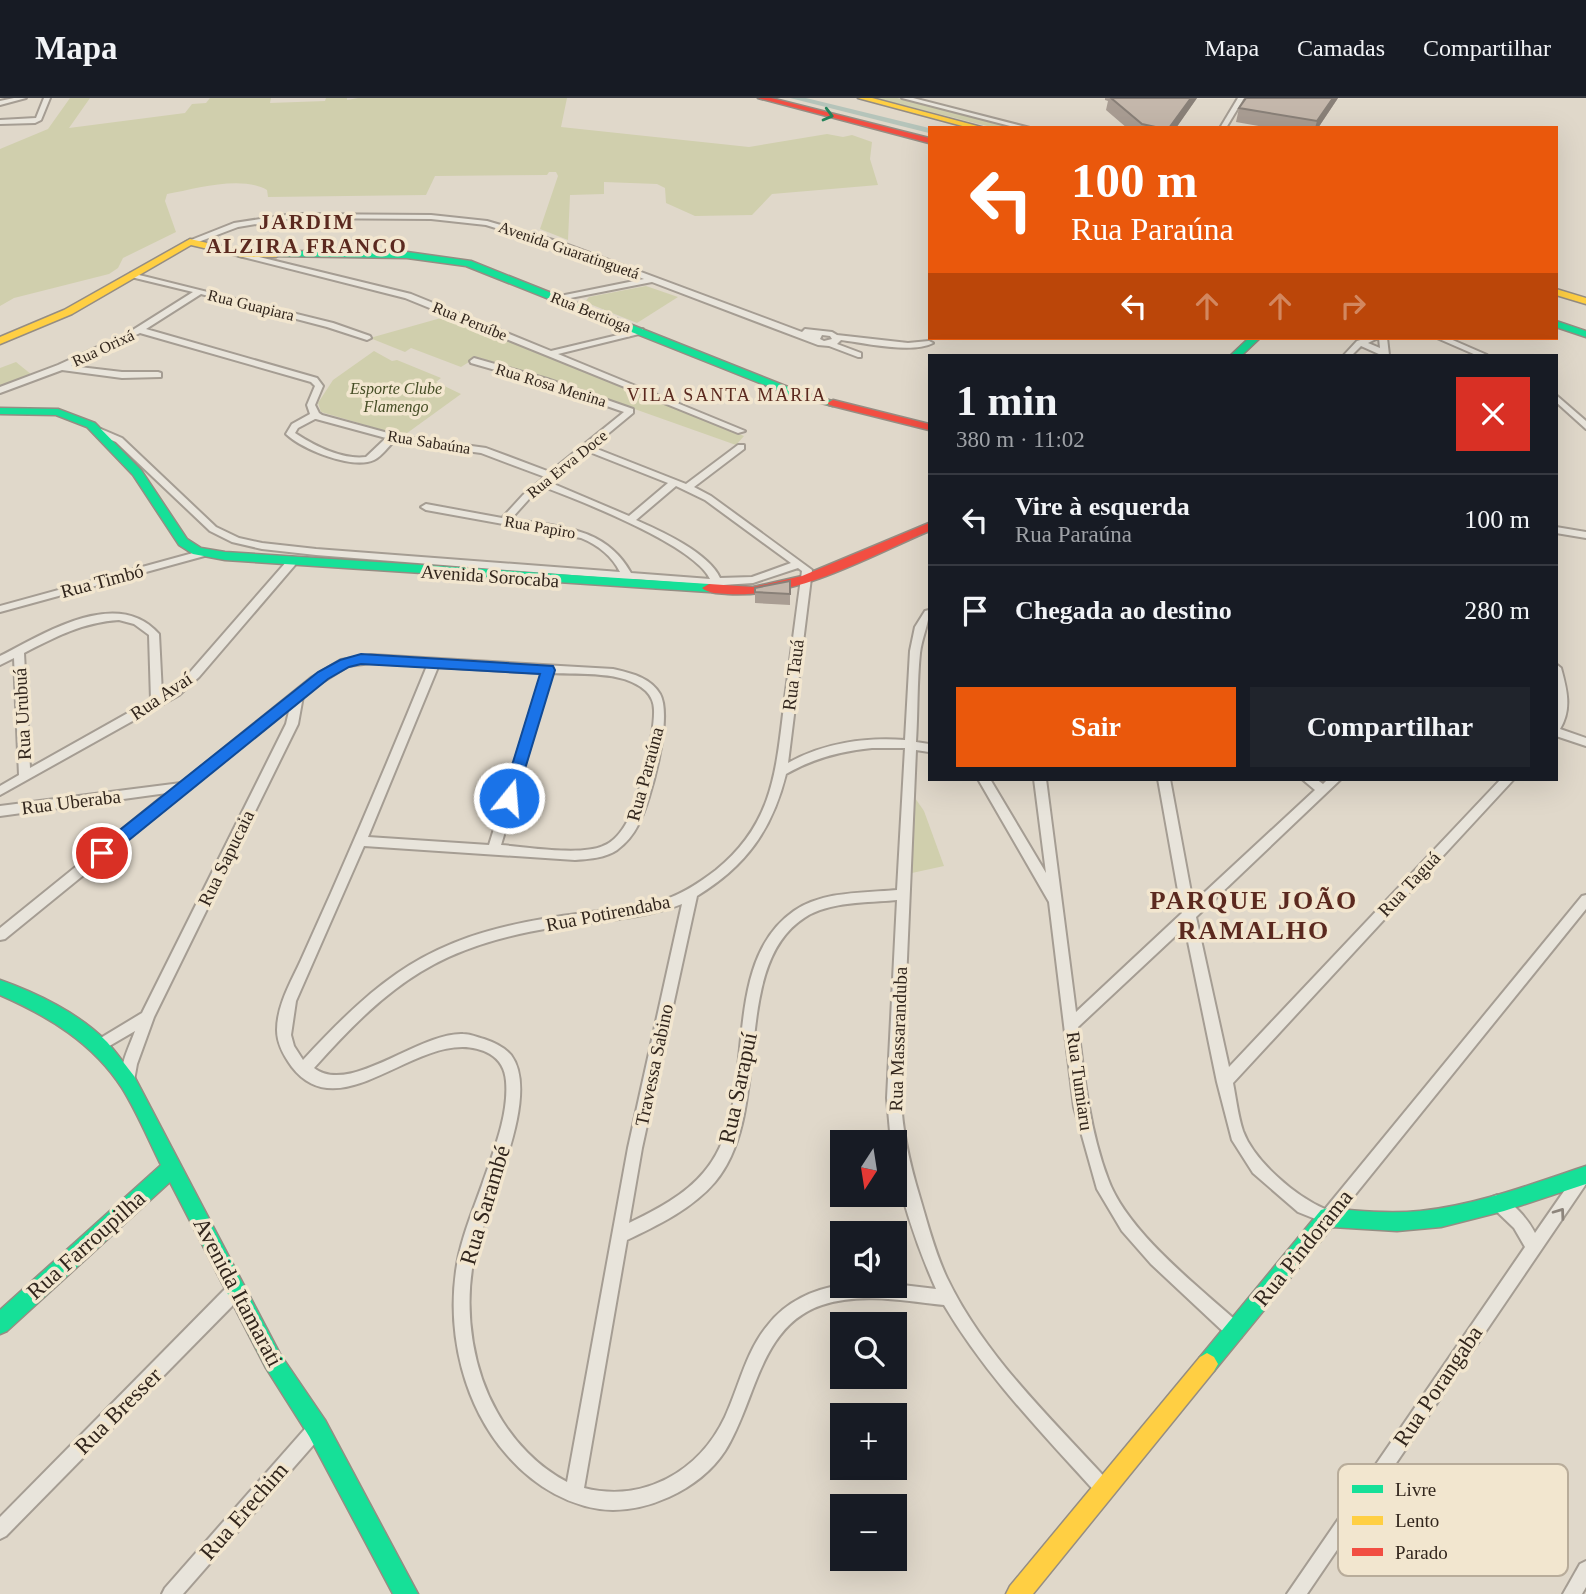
<!DOCTYPE html>
<html lang="pt">
<meta charset="utf-8">
<style>
:root{--surface:#171b24;--page:#20242c;--text:#f1f3f6;--muted:#9ea1a6;--line:#363941;--accent:#ea580c}
body{margin:0;font-family:"Times New Roman",serif;background:var(--page);color:var(--text);height:100vh;display:flex;flex-direction:column;font-size:26px;white-space:nowrap}
*{box-sizing:border-box;margin:0}
p{font-size:23px;color:var(--muted)}
.icon{flex:none;width:38px;height:38px;fill:none;stroke:currentColor;stroke-width:2;stroke-linecap:round;stroke-linejoin:round}
.map{position:relative;flex:1;overflow:hidden}
.details{position:absolute;left:928px;top:256px;width:630px;height:427px;display:flex;flex-direction:column;background:var(--surface);border-radius:0px;box-shadow:0 7px 28px #0002}
.details>*{flex:none}
.top-card{position:absolute;left:928px;top:28px;width:630px;height:214px;border-radius:0px;box-shadow:0 7px 28px #0002;background:#ea580c;color:#fff;overflow:hidden}
.needle{width:46px;rotate:192deg}
.controls{position:absolute;left:830px;top:1032px;display:grid;gap:14px}
.controls a{display:grid;place-items:center;width:77px;height:77px;border-radius:0px;background:var(--surface);box-shadow:0 7px 28px #0002;font-size:35px}
.pin{position:absolute;display:grid;place-items:center;width:60px;height:60px;color:#fff;margin:-30px;border:4px solid #fff;border-radius:50%;box-shadow:0 2px 7px #0007}
.me{position:absolute;width:77px;margin:-38px;rotate:17deg;stroke-linejoin:round;filter:drop-shadow(0 0 5px #0008)}
.turn{display:flex;align-items:center;gap:24px;height:147px;padding:0 28px;font-size:32px}
.turn .icon{width:91px;height:91px;stroke-width:2.5}
.turn b{display:block;font-size:49px;line-height:60px}
.lanes{display:flex;align-items:center;height:66px;padding:0 28px;background:#0003;justify-content:center;gap:35px;direction:ltr}
.lanes .off{opacity:.35}
.round{display:grid;place-items:center;flex:none;width:74px;height:74px;border-radius:0px;background:var(--page)}
.headline{display:flex;align-items:center;justify-content:space-between;height:119px;padding:0 28px}
h1{font-size:42px;font-weight:700;line-height:52px}
.primary-button{display:flex;gap:14px;margin-top:auto;padding:14px 28px}
.primary-button a{flex:1;height:80px;border-radius:0px;background:var(--accent);color:#fff;font-size:28px;font-weight:700;line-height:80px;text-align:center}
.primary-button a+a{background:var(--page);color:var(--text)}
ul{padding:0;list-style:none}
li{display:flex;align-items:center;gap:21px;height:91px;padding:0 28px;border-top:2px solid var(--line)}
li div{flex:1}
li b{display:block;font-size:26px}
li em{font-style:normal}
header{display:flex;align-items:center;gap:42px;box-sizing:border-box;height:98px;padding:0 35px;background:var(--surface);border-bottom:2px solid var(--line)}
header strong{font-size:33px}
nav{display:flex;gap:38px;margin-inline-start:auto;font-size:24px}
.map>svg:first-child{display:block}
</style>
<header>
<strong>Mapa</strong>
<nav><a>Mapa</a><a>Camadas</a><a>Compartilhar</a></nav>
</header>
<div class="map">
<svg width="1586" height="1496" viewBox="0 0 1586 1496">
<rect width="100%" height="100%" fill="#e0d8ca"/>
<g fill="#d0cfad">
<path d="M70,0H90L69,30L185,15L192,6L206,5L210,0H271L270,5L325,3L326,0H347V2L358,0H567L561,29L749,49L827,36L843,39L852,37L872,44L870,61L878,87L772,96L752,117L695,118L666,105L665,90L657,86L604,84V96L570,97L568,142L540,131L558,78L556,74H549L547,77L435,78L426,97L268,99L267,92C240,77 196,91 167,96L165,103L176,134L123,160L118,170L109,176L14,200L0,208V51L48,31Z"/>
<polygon points="875,0 897,0 1017,30 995,30"/>
<polygon points="646,188 678,199 637,225 585,204 589,199"/>
<polygon points="448,218 744,338 736,347 550,281 477,259 461,269 411,250 405,254 370,240"/>
<polygon points="374,253 392,263 397,262 441,280 436,284 461,296 403,338 321,314 318,305 333,282"/>
<polygon points="16,264 32,277 0,289 0,270"/>
<polygon points="915,700 924,713 944,768 912,775"/>
</g>
<polygon fill="#b5c4ba" points="790,0 806,0 929,30 929,35"/>
<g fill="none" stroke-linecap="round" stroke-linejoin="round">
<g stroke="#a59d93" stroke-width="4">
<g id="street">
<polygon points="14,0 26,0 0,7 0,3"/>
<polygon points="44,0 50,0 41,22 35,25 0,26 0,22 36,20"/>
<polygon points="902,0 913,0 1030,30 1018,30"/>
<polygon points="1238,0 1244,0 1226,30 1220,30"/>
<path d="M293,116L431,117L487,123L563,145L802,234L805,231L832,234L837,237L908,245L929,243L933,245C912,256 865,245 841,242L837,246L861,255V259H858L829,248L818,247L652,184L555,203V199L644,181L557,149L486,127L431,121L293,120L238,129L193,146L186,144L234,125ZM822,237L830,238L832,241L824,243L820,241Z"/>
<polygon points="239,154 411,196 551,253 643,231 643,235 558,256 745,333 738,335 405,200 239,158"/>
<path d="M131,175L333,225L370,238L371,240L367,242L327,229L201,196L146,231L317,280L323,288L315,307L319,315L322,317L399,338L486,350L550,374L624,314L541,285L471,265L470,263L474,260L547,281L633,311V315L592,349L686,386L738,347H744V351L694,389L711,398L812,472L788,665C823,645 866,639 905,642L910,553L915,529L925,513L929,512C929,526 922,539 920,555C917,584 918,614 916,644L929,646V654L916,652L901,1000C902,1034 910,1067 920,1100C928,1127 935,1155 947,1180C985,1259 1052,1321 1110,1385L1113,1391L1110,1397L1104,1400L1098,1397C1043,1336 986,1278 944,1207C905,1203 861,1194 822,1207C759,1228 756,1304 725,1353C712,1373 691,1389 669,1399C651,1407 633,1412 613,1412C572,1411 534,1388 507,1357C464,1308 447,1237 456,1173C460,1143 472,1115 482,1087C493,1055 509,1017 506,983C505,971 500,962 490,956C427,920 344,1036 292,969C284,958 277,946 277,932C277,907 291,884 301,862C311,840 321,817 331,795C364,720 396,644 427,568L371,565L348,568L319,586L303,598L298,626L154,919L137,966L133,988L128,990L123,988C117,971 129,950 135,933L99,954L94,952L92,948L94,944L142,915L286,626L290,609L5,841L0,842V830L167,695L0,718V708L181,685L311,580L341,562L371,557L613,571C630,575 650,579 660,596C673,619 651,703 638,727C633,737 626,745 617,752C605,760 589,761 575,762L364,748L296,903L291,937L294,948L303,962C380,879 429,840 543,821C582,814 622,812 660,803C681,797 699,785 716,772C775,724 776,670 785,600C791,558 796,515 802,473L798,470L753,485L723,487V491H715L713,487L633,481V485H625L623,481L316,457L262,451L232,444L210,433L116,344L95,335V331H101L122,340L216,429L239,440L262,445L316,451L620,474C612,458 598,447 581,440L426,412L421,409L426,406L502,420L523,397L545,379L481,355L394,343C388,349 382,358 374,362C352,372 302,351 286,336L292,326L310,316L307,307L315,288L311,284L140,235L71,268L122,274H158L161,275V279L122,280L62,272L0,295V289L58,267L128,235L193,194L131,179ZM315,321H316L386,340L366,359C342,362 315,348 295,335L298,330ZM587,353L668,385L629,418L549,384ZM676,388L705,402L791,465L752,479L720,480C709,455 661,433 636,422ZM544,389C581,403 694,447 710,481L631,475C605,428 558,429 511,421L529,401ZM438,569L542,575L489,747L368,739ZM552,575C581,577 623,572 646,593C651,598 654,605 654,612C655,635 639,700 628,722C623,732 614,744 603,748C580,758 527,749 501,747ZM872,650H905L897,792C865,795 822,793 794,813C714,869 763,1006 704,1074C685,1097 656,1112 629,1125L642,1050L697,798C746,768 772,732 786,676C814,660 841,653 872,650ZM897,802L887,1000L891,1045H894C894,1085 919,1153 936,1191L894,1186V1188H842V1187C813,1191 786,1204 768,1227C746,1253 739,1289 725,1319C699,1374 643,1405 584,1390L627,1142C658,1127 692,1111 715,1084C774,1014 729,869 804,820C829,803 868,805 897,802ZM682,806L628,1050L567,1384C538,1369 513,1343 497,1314C473,1272 465,1218 472,1171C479,1119 544,1001 511,957C504,949 493,944 484,941C477,939 470,936 463,936C419,934 350,998 314,970C392,883 439,848 556,829C598,823 643,821 682,806Z"/>
<polygon points="1367,240 1378,240 1368,245 1380,250 1379,240 1387,240 1389,257 1381,257 1361,248 1352,257 1344,257 1357,243"/>
<polygon points="1437,240 1448,240 1487,257 1476,257"/>
<polygon points="1556,297 1586,323 1586,331 1556,304"/>
<polygon points="1556,429 1586,434 1586,440 1556,435"/>
<polygon points="204,452 208,453 208,457 0,514 0,508"/>
<path d="M291,462L296,465L295,467L199,579L179,597L0,697V688L19,677L14,560L0,567V558C44,536 117,488 159,536L162,596L171,591L191,573L287,463ZM119,522L134,526L149,537L151,602L30,670L24,555C55,539 84,524 119,522Z"/>
<path d="M1556,566L1561,570C1567,592 1572,611 1560,631L1586,640V648L1556,638Z"/>
<path d="M978,681H990L1046,775L1034,681H1046L1076,914L1182,815L1158,681H1170L1193,805L1315,692L1302,681H1316L1323,686L1328,681H1341L1196,819L1229,969L1501,681H1514L1233,985C1236,1000 1238,1018 1243,1033C1254,1063 1296,1099 1325,1111L1582,798L1586,797V811L1333,1124L1328,1126L1298,1114L1253,1075L1232,1042L1217,984L1185,829L1078,929C1084,981 1090,1033 1108,1081C1127,1134 1200,1190 1241,1227L1243,1233L1241,1239L1235,1241L1229,1239L1151,1166L1122,1133L1097,1091L1074,1009L1049,804Z"/>
<path d="M1583,1071L1586,1072V1086L1307,1496H1287L1525,1149L1514,1130L1492,1109L1489,1104L1492,1099L1497,1097C1513,1104 1527,1120 1535,1135L1578,1073Z"/>
<polygon points="235,1185 241,1187 243,1193 241,1199 6,1438 0,1441 0,1419 229,1187"/>
<polygon points="317,1322 323,1324 325,1330 323,1336 183,1496 162,1496 165,1490 311,1324"/>
<polygon points="1586,1463 1586,1489 1582,1496 1563,1496 1580,1466"/>
</g>
</g>
<g stroke="#958d83" stroke-width="3">
<g id="fast">
<polygon points="276,153 407,154 471,163 798,293 839,305 833,308 790,297 466,168 407,160 273,158 273,154"/>
<polygon points="1556,223 1586,233 1586,239 1556,229"/>
<polygon points="1249,240 1260,240 1242,257 1231,257"/>
<polygon points="0,310 58,311 95,325 141,372 187,441 201,450 225,454 709,486 716,490 709,494 225,462 193,456 179,447 133,377 87,329 56,317 0,316"/>
<path d="M0,882C37,895 80,916 107,944C117,955 125,967 134,978L280,1256L325,1322L418,1496H393L309,1338L266,1270L170,1084L7,1233L0,1236V1212L161,1067C148,1041 137,1014 122,990C93,945 48,918 0,897Z"/>
<path d="M1586,1068V1086L1504,1113L1441,1129L1397,1133L1332,1129L1214,1273L1207,1277L1200,1273L1196,1266L1200,1259L1321,1112L1328,1110C1358,1113 1389,1116 1420,1113C1477,1107 1532,1086 1586,1068Z"/>
</g>
</g>
<g stroke="#958d83" stroke-width="3">
<g id="slow">
<polygon points="858,0 872,0 985,30 970,30"/>
<polygon points="190,141 242,153 276,153 281,156 276,159 242,159 191,147 72,216 0,246 0,239 64,212"/>
<polygon points="1556,191 1586,200 1586,206 1556,197"/>
<polygon points="1207,1255 1214,1259 1218,1266 1214,1273 1033,1496 1006,1496 1010,1488 1200,1259"/>
</g>
</g>
<g stroke="#958d83" stroke-width="3">
<g id="jam">
<polygon points="758,0 771,0 929,40 929,45"/>
<polygon points="833,302 929,326 929,332 829,307 827,305"/>
<path d="M929,425V433C866,460 798,500 728,496C719,495 709,496 702,490L709,486L753,489L802,478Z"/>
</g>
</g>
<use href="#street" fill="#e8e4db" fill-rule="evenodd"/>
<use href="#fast" fill="#16e098" fill-rule="evenodd"/>
<use href="#slow" fill="#ffcf43" fill-rule="evenodd"/>
<use href="#jam" fill="#f24e42" fill-rule="evenodd"/>
</g>
<g fill="#a99d93">
<polygon points="1105,0 1197,0 1176,30 1127,30 1106,12 1108,3 1105,2"/>
<polygon points="1246,0 1338,0 1318,30 1270,30 1236,24 1239,10"/>
<polygon points="790,483 790,507 755,505 755,490"/>
</g>
<g fill="#898078">
<polygon points="1191,0 1197,0 1176,30 1169,30"/>
<polygon points="1333,0 1338,0 1318,30 1315,30 1317,23"/>
</g>
<g fill="#c4b7ab" stroke="#898078" stroke-width="2">
<polygon points="1111,0 1191,0 1169,30 1160,30 1142,26"/>
<polygon points="1246,0 1333,0 1317,23 1239,10"/>
<polygon points="790,483 790,496 755,494 755,490"/>
</g>
<defs><path id="oneway-chevron" d="M-2-3.5L2.5 0L-2 3.5" fill="none" stroke-width="1.6" stroke-linecap="round" stroke-linejoin="round" transform="scale(1.75)"/></defs>
<use stroke="#24835a" href="#oneway-chevron" transform="translate(828 17) rotate(15)"/>
<use stroke="#8d857c" href="#oneway-chevron" transform="translate(1560 1115) rotate(-54)"/>
<polygon fill="#1a73e8" stroke="#114b97" stroke-width="2" points="361,556 553,568 555,572 515,704 509,706 502,700 540,576 361,566 349,569 328,581 108,759 96,759 94,755 96,751 318,574 340,562"/>
<g text-anchor="middle" dominant-baseline="central" stroke-width="7" stroke-linejoin="round" paint-order="stroke">
<g font-size="16" fill="#32261d" stroke="#f2e6cf">
<text transform="translate(569 152) rotate(19)">Avenida Guaratinguetá</text>
<text transform="translate(251 207) rotate(14)">Rua Guapiara</text>
<text transform="translate(591 214) rotate(22)">Rua Bertioga</text>
<text transform="translate(470 223) rotate(22)">Rua Peruíbe</text>
<text transform="translate(103 250) rotate(-25)">Rua Orixá</text>
<text transform="translate(551 287) rotate(17)">Rua Rosa Menina</text>
<text transform="translate(429 344) rotate(9)">Rua Sabaúna</text>
<text transform="translate(567 366) rotate(-39)">Rua Erva Doce</text>
<text transform="translate(540 429) rotate(10)">Rua Papiro</text>
</g>
<g font-size="16" font-style="italic" fill="#454d25" stroke="#f2e6cf">
<text x="396" y="290">Esporte Clube<tspan x="396" dy="18">Flamengo</tspan></text>
</g>
<g font-size="18" letter-spacing="2" fill="#5b291f" stroke="#f2e6cf">
<text x="727" y="297">VILA SANTA MARIA</text>
</g>
<g font-size="19" fill="#32261d" stroke="#f2e6cf">
<text transform="translate(490 478) rotate(4)">Avenida Sorocaba</text>
<text transform="translate(102 483) rotate(-15)">Rua Timbó</text>
<text transform="translate(793 577) rotate(-83)">Rua Tauá</text>
<text transform="translate(161 598) rotate(-34)">Rua Avaí</text>
<text transform="translate(22 616) rotate(-93)">Rua Urubuá</text>
<text transform="translate(645 676) rotate(-75)">Rua Paraúna</text>
<text transform="translate(71 704) rotate(-7)">Rua Uberaba</text>
<text transform="translate(226 760) rotate(-64)">Rua Sapucaia</text>
<text transform="translate(1409 786) rotate(-47)">Rua Taguá</text>
<text transform="translate(608 815) rotate(-11)">Rua Potirendaba</text>
<text transform="translate(898 941) rotate(-88)">Rua Massaranduba</text>
<text transform="translate(654 967) rotate(-78)">Travessa Sabino</text>
<text transform="translate(1080 983) rotate(82)">Rua Tumiaru</text>
</g>
<g font-size="21" font-weight="bold" letter-spacing="2" fill="#5b291f" stroke="#f2e6cf">
<text x="307" y="124">JARDIM<tspan x="307" dy="24">ALZIRA FRANCO</tspan></text>
</g>
<g font-size="23" fill="#32261d" stroke="#f2e6cf">
<text transform="translate(738 990) rotate(-78)">Rua Sarapuí</text>
<text transform="translate(485 1107) rotate(-73)">Rua Sarambé</text>
<text transform="translate(86 1147) rotate(-42)">Rua Farroupilha</text>
<text transform="translate(1303 1150) rotate(-51)">Rua Pindorama</text>
<text transform="translate(238 1194) rotate(62)">Avenida Itamarati</text>
<text transform="translate(1438 1288) rotate(-56)">Rua Porangaba</text>
<text transform="translate(118 1313) rotate(-45)">Rua Bresser</text>
<text transform="translate(244 1413) rotate(-49)">Rua Erechim</text>
</g>
<g font-size="26" font-weight="bold" letter-spacing="2" fill="#5b291f" stroke="#f2e6cf">
<text x="1254" y="802">PARQUE JOÃO<tspan x="1254" dy="30">RAMALHO</tspan></text>
</g>
</g>
<rect x="1338" y="1366" width="230" height="112" rx="10" fill="#f2e6cf" stroke="#b8ac9a" stroke-width="2"/>
<rect x="1352" y="1387" width="31" height="8" fill="#16e098"/>
<rect x="1352" y="1418" width="31" height="9" fill="#ffcf43"/>
<rect x="1352" y="1450" width="31" height="8" fill="#f24e42"/>
<g font-size="19" fill="#32261d">
<text x="1395" y="1398">Livre</text>
<text x="1395" y="1429">Lento</text>
<text x="1395" y="1461">Parado</text>
</g>
</svg>
<div class="controls">
<a><svg class="needle" viewBox="-14 -14 28 28"><path d="M0-13l5 13h-10z" fill="#e53935"/><path d="M0 13l5-13h-10z" fill="#9ea1a6"/></svg></a>
<a><svg class="icon" aria-label="sound" viewBox="0 0 24 24"><path d="M4 9h4l5-4v14l-5-4H4zM17 9q2 3 0 6"/></svg></a>
<a><svg class="icon" aria-label="search" viewBox="0 0 24 24"><circle cx="10" cy="10" r="6"/><path d="M15 15l6 6"/></svg></a>
<a>+</a>
<a>−</a>
</div>
<div class="pin" style="left:102px;top:755px;background:#d93025"><svg class="icon" aria-label="arrive" viewBox="0 0 24 24"><path d="M6 21V4h12l-3 4 3 4H6"/></svg></div>
<svg class="me" style="left:509px;top:700px" viewBox="-20 -20 40 40"><circle r="17" fill="#1a73e8" stroke="#fff" stroke-width="3"/><path d="M0-11L8 9 0 5-8 9z" fill="#fff"/></svg>
<div class="top-card">
<div class="turn"><svg class="icon" aria-label="left" viewBox="0 0 24 24"><path d="M17 20v-9H6M10 6l-5 5 5 5"/></svg><div><b>100 m</b>Rua Paraúna</div></div>
<div class="lanes"><svg class="icon" aria-label="left" viewBox="0 0 24 24"><path d="M17 20v-9H6M10 6l-5 5 5 5"/></svg><svg class="icon off" aria-label="ahead" viewBox="0 0 24 24"><path d="M12 20V5M6 11l6-6 6 6"/></svg><svg class="icon off" aria-label="ahead" viewBox="0 0 24 24"><path d="M12 20V5M6 11l6-6 6 6"/></svg><svg class="icon off" aria-label="right" viewBox="0 0 24 24"><path d="M7 20v-9h11M14 6l5 5-5 5"/></svg></div>
</div>
<section class="details">
<div class="headline"><div><h1>1 min</h1><p>380 m · 11:02</p></div><a class="round" style="background:#d93025;color:#fff"><svg class="icon" aria-label="close" viewBox="0 0 24 24"><path d="M6 6l12 12M18 6L6 18"/></svg></a></div>
<ul>
<li><svg class="icon" aria-label="left" viewBox="0 0 24 24"><path d="M17 20v-9H6M10 6l-5 5 5 5"/></svg><div><b>Vire à esquerda</b><p>Rua Paraúna</p></div><em>100 m</em></li>
<li><svg class="icon" aria-label="arrive" viewBox="0 0 24 24"><path d="M6 21V4h12l-3 4 3 4H6"/></svg><div><b>Chegada ao destino</b></div><em>280 m</em></li>
</ul>
<div class="primary-button"><a>Sair</a><a>Compartilhar</a></div>
</section>
</div>
